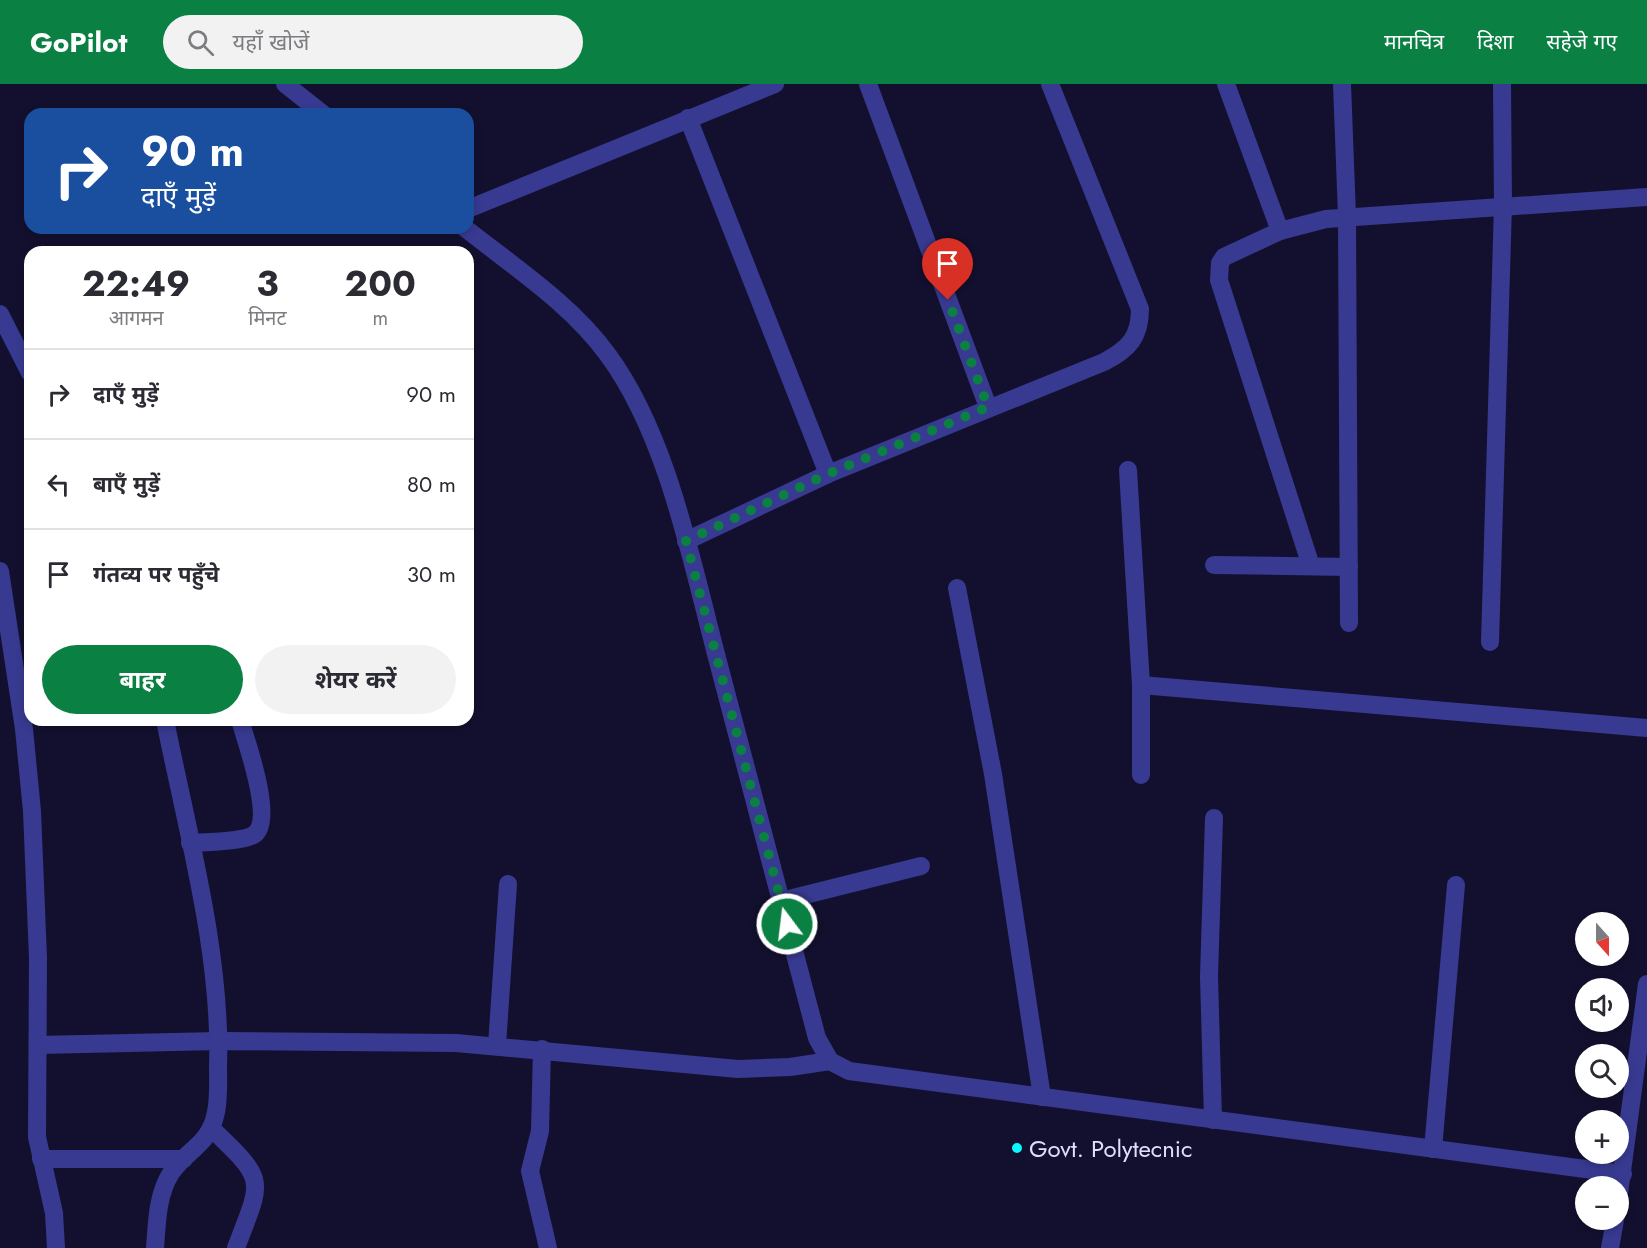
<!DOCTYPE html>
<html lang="hi">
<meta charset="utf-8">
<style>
:root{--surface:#fff;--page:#f2f2f3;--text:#2b2b33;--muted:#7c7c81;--line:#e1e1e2;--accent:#0b8043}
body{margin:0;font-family:Jost,"Noto Sans Devanagari",sans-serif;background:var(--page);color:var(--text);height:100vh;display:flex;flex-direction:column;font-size:22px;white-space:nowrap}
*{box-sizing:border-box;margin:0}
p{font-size:20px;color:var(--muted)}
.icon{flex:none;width:33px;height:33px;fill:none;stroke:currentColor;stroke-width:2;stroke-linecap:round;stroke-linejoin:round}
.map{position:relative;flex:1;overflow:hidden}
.details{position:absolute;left:24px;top:162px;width:450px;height:480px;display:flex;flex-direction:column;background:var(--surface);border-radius:18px;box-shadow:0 3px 9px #0003}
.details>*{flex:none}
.top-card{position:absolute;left:24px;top:24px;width:450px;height:126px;border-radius:18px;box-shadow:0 3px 9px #0003;background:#1a4fa0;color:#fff;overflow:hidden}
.needle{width:39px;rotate:159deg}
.fabs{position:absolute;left:1575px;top:828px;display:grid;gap:12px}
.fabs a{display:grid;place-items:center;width:54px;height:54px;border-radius:50%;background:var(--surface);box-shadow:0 3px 9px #0003;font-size:30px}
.pin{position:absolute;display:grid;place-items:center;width:51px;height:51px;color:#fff;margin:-62px -26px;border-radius:50% 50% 50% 0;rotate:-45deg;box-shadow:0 0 6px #0007}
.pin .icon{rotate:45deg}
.me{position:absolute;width:66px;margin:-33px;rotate:345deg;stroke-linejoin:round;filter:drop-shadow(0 0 4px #0008)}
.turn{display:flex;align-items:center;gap:21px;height:126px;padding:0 18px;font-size:27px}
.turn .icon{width:78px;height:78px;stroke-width:2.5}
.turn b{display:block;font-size:42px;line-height:51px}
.eta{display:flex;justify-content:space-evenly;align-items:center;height:102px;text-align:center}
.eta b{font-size:36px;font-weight:700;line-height:42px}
.action{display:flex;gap:12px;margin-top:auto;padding:12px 18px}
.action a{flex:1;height:69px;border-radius:36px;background:var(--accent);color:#fff;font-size:24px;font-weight:700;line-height:69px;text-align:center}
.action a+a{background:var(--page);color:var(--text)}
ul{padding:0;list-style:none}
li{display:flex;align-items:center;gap:18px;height:90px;padding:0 18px;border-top:2px solid var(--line)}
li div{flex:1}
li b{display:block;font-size:22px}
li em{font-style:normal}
header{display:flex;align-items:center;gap:36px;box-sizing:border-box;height:84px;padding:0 30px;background:var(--accent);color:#fff}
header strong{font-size:28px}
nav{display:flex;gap:33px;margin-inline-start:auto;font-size:21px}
.search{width:420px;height:54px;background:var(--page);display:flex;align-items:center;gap:15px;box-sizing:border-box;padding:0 21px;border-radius:33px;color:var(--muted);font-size:22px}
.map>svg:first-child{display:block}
</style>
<header>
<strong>GoPilot</strong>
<div class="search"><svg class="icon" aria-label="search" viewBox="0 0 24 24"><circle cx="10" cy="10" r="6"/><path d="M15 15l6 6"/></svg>यहाँ खोजें</div>
<nav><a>मानचित्र</a><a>दिशा</a><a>सहेजे गए</a></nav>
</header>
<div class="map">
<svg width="1647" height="1164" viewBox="0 0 1647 1164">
<rect width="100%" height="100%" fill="#13102f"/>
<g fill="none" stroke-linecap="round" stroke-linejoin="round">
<g stroke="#383a91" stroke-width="18">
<polyline points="285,0 323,30"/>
<polyline points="868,0 988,323"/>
<polyline points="1226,0 1280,147"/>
<polyline points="1342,0 1347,132 1349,539"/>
<polyline points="688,34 828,390"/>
<polyline points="468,125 775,0"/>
<path d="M465,144C514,183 571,220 608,271C667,351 691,475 716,570C750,698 784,826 817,954L830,977L849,987L1623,1090"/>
<polyline points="0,230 30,289"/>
<polyline points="1128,386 1141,601 1141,691"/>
<path d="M686,457L828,390L1104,278C1129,265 1140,253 1140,225L1050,0"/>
<polyline points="1214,481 1349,483"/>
<polyline points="1311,482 1219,196 1220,179 1224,173 1280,147 1326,135 1647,113"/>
<polyline points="0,487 24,645 32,727 38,874 37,1053 54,1129 56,1164"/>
<polyline points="957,504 993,690 1042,1013"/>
<polyline points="1490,558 1503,121 1502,0"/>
<polyline points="1141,601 1647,644"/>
<path d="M190,759C204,758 245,758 255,750C274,734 246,657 240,636"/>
<polyline points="781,817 921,782"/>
<polyline points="38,961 219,957 456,959 738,985 790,983 830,977"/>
<polyline points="497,961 508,800"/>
<polyline points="542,965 540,1047 530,1087 548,1164"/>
<polyline points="1213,1036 1209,892 1214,734"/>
<path d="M212,1045C268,1098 262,1095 236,1164"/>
<polyline points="1433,1065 1456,801"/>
<polyline points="41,1075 184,1075"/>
<polyline points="1618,1117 1647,900"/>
<path d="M155,1164C157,1139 157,1111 171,1089C187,1065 210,1061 216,1028C219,1014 218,997 218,983C222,870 187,747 165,636"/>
<polyline points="1610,1164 1615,1136"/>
</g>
</g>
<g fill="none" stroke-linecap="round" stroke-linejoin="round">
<polyline stroke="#0b8043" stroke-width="10" stroke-dasharray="0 18" points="787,840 686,457 828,390 988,323 948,216"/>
</g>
<circle fill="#0af7ff" stroke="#13102f" stroke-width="2" cx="1017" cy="1064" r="6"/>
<g text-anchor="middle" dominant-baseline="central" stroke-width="6" stroke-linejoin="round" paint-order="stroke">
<g font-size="24" fill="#e0deff" stroke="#13102f" text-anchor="start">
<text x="1029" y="1064">Govt. Polytecnic</text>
</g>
</g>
</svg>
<div class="fabs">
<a><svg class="needle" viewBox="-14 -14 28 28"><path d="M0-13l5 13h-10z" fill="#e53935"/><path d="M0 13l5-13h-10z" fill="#7c7c81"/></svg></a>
<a><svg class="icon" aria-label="sound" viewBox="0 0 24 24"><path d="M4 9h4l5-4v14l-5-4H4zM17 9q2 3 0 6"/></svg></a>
<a><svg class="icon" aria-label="search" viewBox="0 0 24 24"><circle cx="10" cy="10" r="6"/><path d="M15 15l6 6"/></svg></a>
<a>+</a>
<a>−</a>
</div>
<div class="pin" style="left:948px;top:216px;background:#d93025"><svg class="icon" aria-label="arrive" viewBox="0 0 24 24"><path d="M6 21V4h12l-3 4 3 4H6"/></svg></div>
<svg class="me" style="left:787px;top:840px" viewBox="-20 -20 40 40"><circle r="17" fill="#0b8043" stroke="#fff" stroke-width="3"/><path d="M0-11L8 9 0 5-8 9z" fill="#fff"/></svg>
<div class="top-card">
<div class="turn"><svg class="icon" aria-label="right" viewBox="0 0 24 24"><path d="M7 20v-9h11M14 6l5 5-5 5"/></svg><div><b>90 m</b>दाएँ मुड़ें</div></div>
</div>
<section class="details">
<div class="eta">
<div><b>22:49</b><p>आगमन</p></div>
<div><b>3</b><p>मिनट</p></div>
<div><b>200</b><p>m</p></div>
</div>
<ul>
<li><svg class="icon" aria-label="right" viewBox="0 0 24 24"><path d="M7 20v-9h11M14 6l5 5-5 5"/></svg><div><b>दाएँ मुड़ें</b></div><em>90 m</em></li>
<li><svg class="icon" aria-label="left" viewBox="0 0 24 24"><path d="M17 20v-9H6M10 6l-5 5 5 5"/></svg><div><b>बाएँ मुड़ें</b></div><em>80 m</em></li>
<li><svg class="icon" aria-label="arrive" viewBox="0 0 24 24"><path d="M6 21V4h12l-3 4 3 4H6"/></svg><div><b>गंतव्य पर पहुँचे</b></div><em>30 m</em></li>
</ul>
<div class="action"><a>बाहर</a><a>शेयर करें</a></div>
</section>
</div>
